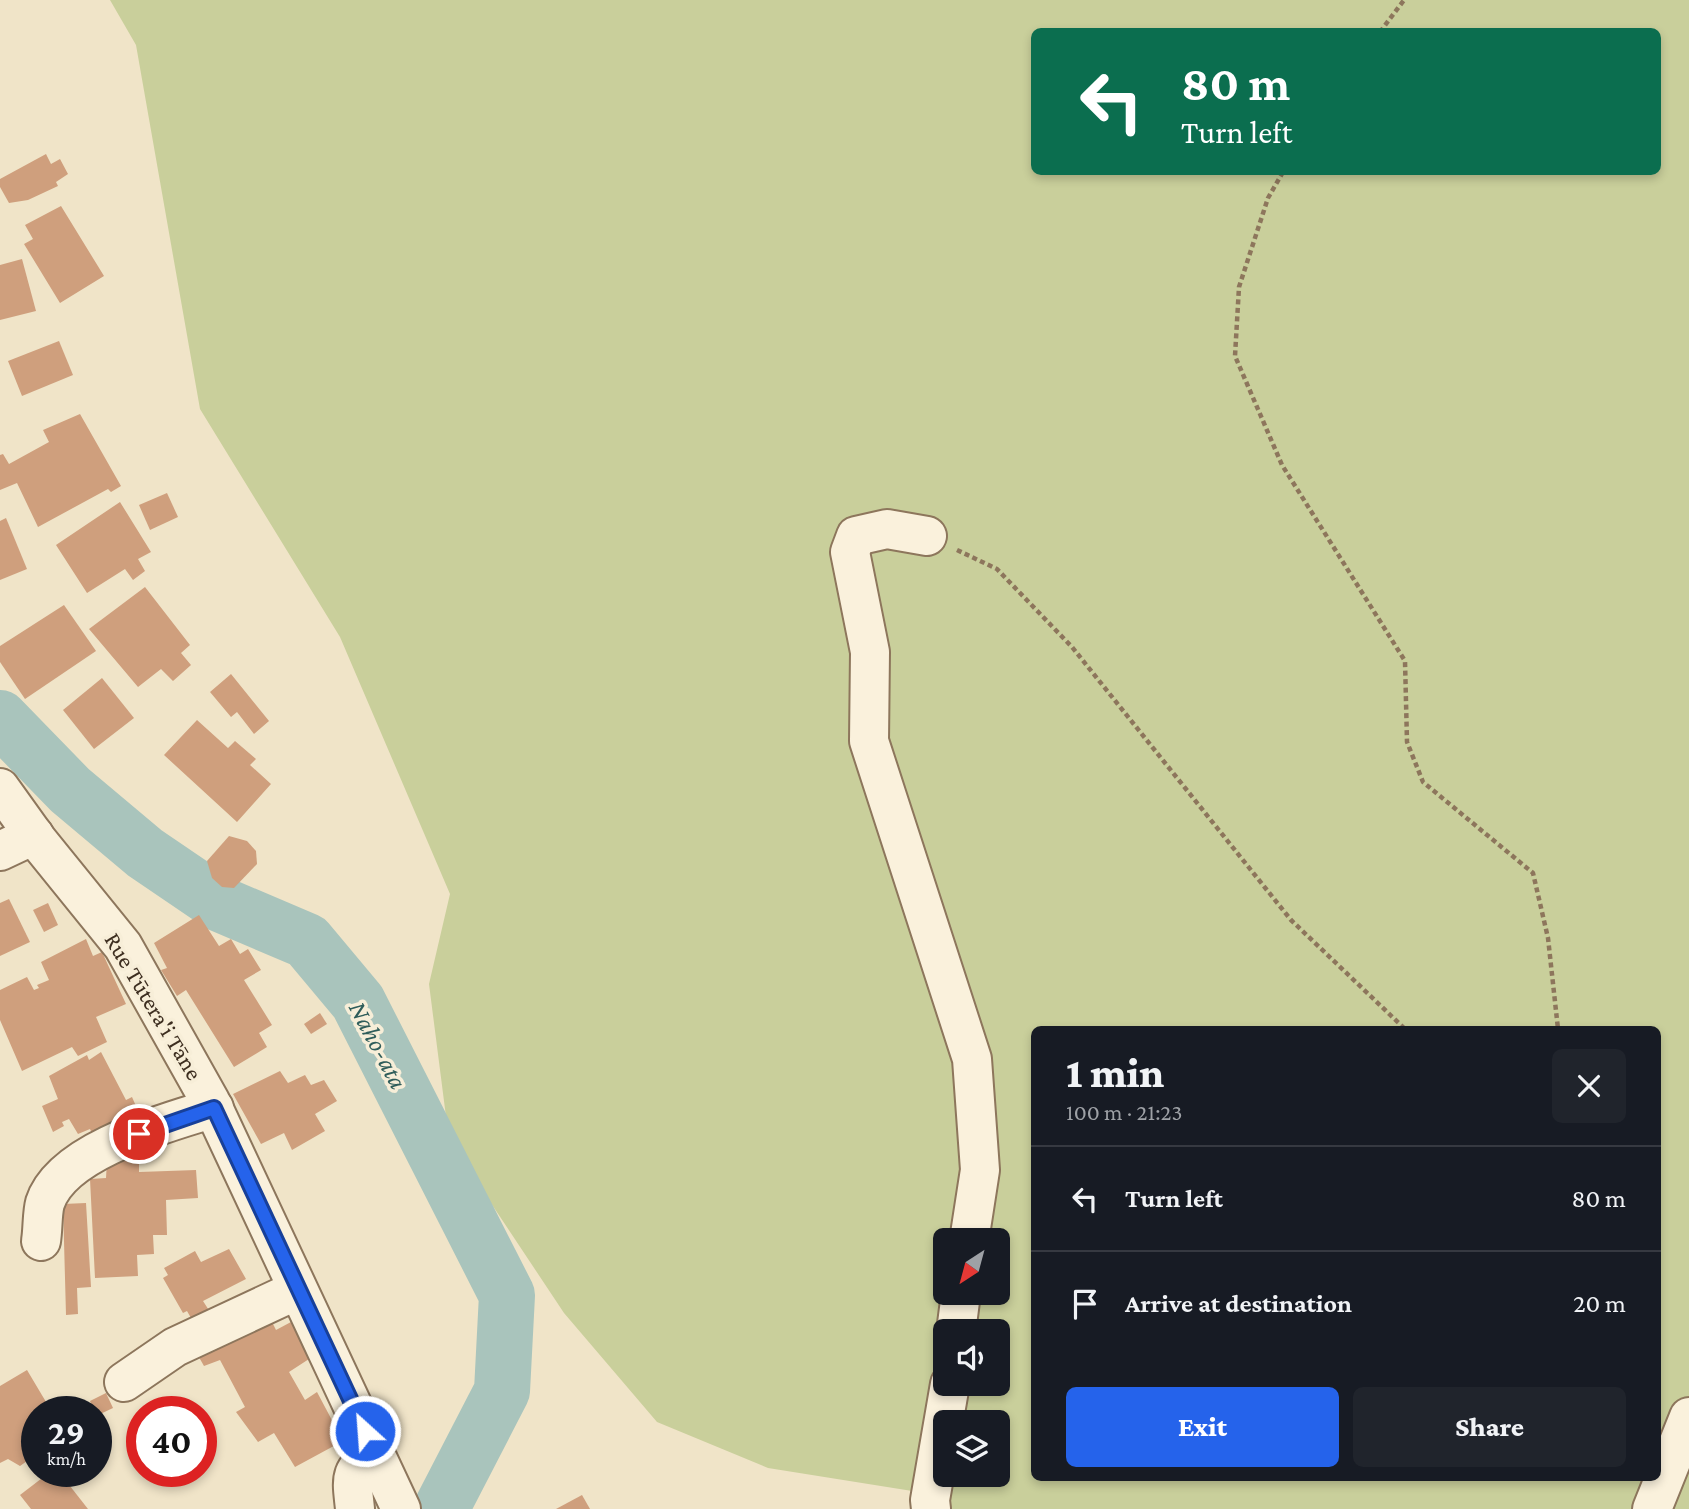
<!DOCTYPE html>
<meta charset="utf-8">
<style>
:root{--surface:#171b24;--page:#20242c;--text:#f1f3f6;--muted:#9ea1a6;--line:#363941;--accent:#2563eb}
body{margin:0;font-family:"Crimson Pro",serif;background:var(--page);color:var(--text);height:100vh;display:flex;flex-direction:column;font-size:26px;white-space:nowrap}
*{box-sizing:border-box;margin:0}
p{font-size:23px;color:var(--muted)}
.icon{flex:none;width:38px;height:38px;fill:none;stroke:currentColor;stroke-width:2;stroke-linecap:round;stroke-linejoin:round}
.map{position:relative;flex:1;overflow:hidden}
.drawer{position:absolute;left:1031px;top:1026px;width:630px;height:455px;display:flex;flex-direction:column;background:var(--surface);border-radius:10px;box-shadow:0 4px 10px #0003}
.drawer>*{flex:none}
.hud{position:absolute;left:1031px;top:28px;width:630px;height:147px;border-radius:10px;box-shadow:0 4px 10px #0003;background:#0b6e4f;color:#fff;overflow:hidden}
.needle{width:46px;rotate:216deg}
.buttons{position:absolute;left:933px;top:1228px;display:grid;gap:14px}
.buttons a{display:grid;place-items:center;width:77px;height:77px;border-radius:10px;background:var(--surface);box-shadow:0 4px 10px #0003;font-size:35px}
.speed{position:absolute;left:21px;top:1396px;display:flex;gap:14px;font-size:35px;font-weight:700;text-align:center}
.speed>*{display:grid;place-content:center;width:91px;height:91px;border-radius:50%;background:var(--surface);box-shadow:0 4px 10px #0003;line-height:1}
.speed small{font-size:18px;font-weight:400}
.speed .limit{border:10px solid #d22;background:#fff;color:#111}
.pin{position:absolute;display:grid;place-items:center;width:60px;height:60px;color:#fff;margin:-30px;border:4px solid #fff;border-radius:50%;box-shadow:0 2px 7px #0007}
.me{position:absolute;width:77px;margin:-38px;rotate:334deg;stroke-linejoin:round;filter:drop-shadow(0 0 5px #0008)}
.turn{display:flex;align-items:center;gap:24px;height:147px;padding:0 35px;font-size:32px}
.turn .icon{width:91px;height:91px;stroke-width:2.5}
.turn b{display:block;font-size:49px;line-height:60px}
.round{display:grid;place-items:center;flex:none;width:74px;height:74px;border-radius:10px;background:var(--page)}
.head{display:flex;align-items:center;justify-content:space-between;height:119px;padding:0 35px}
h1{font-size:42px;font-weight:800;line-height:52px}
.primary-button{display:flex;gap:14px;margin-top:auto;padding:14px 35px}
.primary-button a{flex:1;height:80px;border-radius:10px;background:var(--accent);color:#fff;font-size:28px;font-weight:800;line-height:80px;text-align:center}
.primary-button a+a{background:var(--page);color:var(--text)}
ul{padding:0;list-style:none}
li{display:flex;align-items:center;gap:21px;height:105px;padding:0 35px;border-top:2px solid var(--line)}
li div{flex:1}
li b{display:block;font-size:26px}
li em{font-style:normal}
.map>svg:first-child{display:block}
</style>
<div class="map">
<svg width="1689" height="1509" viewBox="0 0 1689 1509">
<rect width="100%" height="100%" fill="#f0e4c8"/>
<path fill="#c9cf9b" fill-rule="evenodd" d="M110,0H1689V1509H940L931,1494L768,1468L657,1422L564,1313L449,1140L429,984L450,894L340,637L200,409L136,45ZM1034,32H1657V172H1034ZM1034,1029H1657V1477H1034ZM945,1241H998V1293H945ZM945,1332H998V1384H945ZM945,1423H998V1475H945Z"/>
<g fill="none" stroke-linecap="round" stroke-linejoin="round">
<polyline stroke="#a9c4bc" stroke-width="56" points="0,718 70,790 145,853 220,904 307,941 358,1002 507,1295 502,1391 441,1509"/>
</g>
<g fill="#cf9f7d">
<polygon points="46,154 51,164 60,159 68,174 56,182 58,186 28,200 9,203 0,187 0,179"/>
<polygon points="61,206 104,276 60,303 24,244 33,239 25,225"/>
<polygon points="22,259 36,311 0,320 0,265"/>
<polygon points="59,341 73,375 22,396 8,361"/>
<polygon points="80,414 121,486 111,492 108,489 38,527 17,483 0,490 0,455 3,454 9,464 49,442 43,430"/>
<polygon points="167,493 178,517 150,530 139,505"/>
<polygon points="120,502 151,552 138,559 145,571 133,580 125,569 87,593 56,545"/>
<polygon points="6,518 27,569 0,580 0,521"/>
<polygon points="145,587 190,645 181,653 191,665 173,681 161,669 138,687 89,629"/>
<polygon points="64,605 96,651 25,699 0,662 0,646"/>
<polygon points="231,674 269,721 254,734 237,712 231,717 210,692"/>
<polygon points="102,678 134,718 94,749 63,710"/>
<polygon points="197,720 228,748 235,741 256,759 250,765 271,784 237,822 164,755"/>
<polygon points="229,836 247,841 256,851 257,864 234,888 222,887 212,878 207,861"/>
<polygon points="9,899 30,942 0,956 0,903"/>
<polygon points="48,903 58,925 44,932 33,910"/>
<polygon points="199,915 219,946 231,939 240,954 248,949 261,970 244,980 272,1025 259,1033 267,1047 234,1067 186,990 177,996 161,970 167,968 154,943"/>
<polygon points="86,939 93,956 102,952 126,1004 96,1017 107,1042 78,1056 72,1047 22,1071 0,1020 0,990 27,977 34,990 39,988 37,985 49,980 41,962"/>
<polygon points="320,1013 327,1024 311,1034 304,1024"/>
<polygon points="101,1052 126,1100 132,1097 139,1113 95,1140 90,1129 78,1134 69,1119 62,1122 64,1126 53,1132 42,1106 58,1099 49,1076 87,1055 89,1060"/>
<polygon points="280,1071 288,1083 305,1075 311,1085 324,1080 337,1101 315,1114 325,1131 292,1150 284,1133 261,1144 233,1094"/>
<polygon points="139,1159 139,1172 196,1170 198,1198 166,1200 167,1235 153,1235 154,1254 137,1255 138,1276 95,1278 90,1179 106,1178 107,1161"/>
<polygon points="86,1203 91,1287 77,1288 78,1314 66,1315 63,1204"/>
<polygon points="229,1249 246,1279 203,1301 212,1315 195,1325 187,1311 183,1313 163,1278 168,1275 164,1268 195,1251 201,1262"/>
<polygon points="268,1314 276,1330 291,1322 309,1359 289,1372 305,1400 317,1392 343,1441 295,1467 274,1433 258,1442 236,1412 245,1407 220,1360 204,1366 196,1352"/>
<polygon points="27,1370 52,1412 37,1412 37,1454 20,1466 8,1459 0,1463 0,1386"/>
<polygon points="106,1393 113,1408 96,1416 90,1401"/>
<polygon points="50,1472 59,1472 88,1509 31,1509 20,1495"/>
<polygon points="582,1495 590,1509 556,1509"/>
</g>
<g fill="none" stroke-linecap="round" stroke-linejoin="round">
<g stroke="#8d765c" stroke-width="42">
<g id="minor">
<polyline points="927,536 887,529 856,536 850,552 870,652 869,741 972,1059 980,1170 969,1241"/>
<polyline points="0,788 38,841 123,946 210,1101 401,1509"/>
<polyline points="0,851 34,835"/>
<path d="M41,1241C43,1229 42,1214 45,1203C62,1150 166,1123 214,1108"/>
<polyline points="956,1332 961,1293"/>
<polyline points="124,1382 175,1347 297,1290"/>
<path d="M355,1509C352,1479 348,1471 375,1453"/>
<polyline points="931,1509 930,1500 950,1384"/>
<polyline points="1652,1509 1689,1417"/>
</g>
</g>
<g stroke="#8d765c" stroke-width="4.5" stroke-dasharray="5 3.5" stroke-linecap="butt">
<polyline points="1380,32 1404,0"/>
<polyline points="1283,172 1268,198 1239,287 1235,356 1282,465 1405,661 1407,742 1423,782 1533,873 1548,938 1558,1029"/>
<polyline points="957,550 997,569 1072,647 1291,920 1405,1029"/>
</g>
<use href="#minor" stroke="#faf1dc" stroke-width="38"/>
</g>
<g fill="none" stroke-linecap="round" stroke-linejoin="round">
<g stroke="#184099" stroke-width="18">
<polyline id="route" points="139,1134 214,1108 365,1431"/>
</g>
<use href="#route" stroke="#2563eb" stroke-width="12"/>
</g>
<g text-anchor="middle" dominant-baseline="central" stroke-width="7" stroke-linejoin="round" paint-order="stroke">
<g font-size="24" fill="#3d2e20" stroke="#f7eed8">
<text transform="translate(154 1006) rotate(59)">Rue Tūtera'i Tāne</text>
</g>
<g font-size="26" font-style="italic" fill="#2f5d5a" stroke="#f7eed8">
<text transform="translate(378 1045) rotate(62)">Naho-ata</text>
</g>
</g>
</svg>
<div class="buttons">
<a><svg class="needle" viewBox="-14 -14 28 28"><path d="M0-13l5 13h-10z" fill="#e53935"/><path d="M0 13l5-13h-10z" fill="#9ea1a6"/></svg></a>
<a><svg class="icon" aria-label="sound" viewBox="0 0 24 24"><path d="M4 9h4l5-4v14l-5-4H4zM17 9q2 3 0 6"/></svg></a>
<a><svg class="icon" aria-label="layers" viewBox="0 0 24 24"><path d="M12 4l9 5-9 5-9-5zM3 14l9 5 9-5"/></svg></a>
</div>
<div class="speed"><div>29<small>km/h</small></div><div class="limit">40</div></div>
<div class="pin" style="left:139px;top:1134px;background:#d93025"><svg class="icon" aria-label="arrive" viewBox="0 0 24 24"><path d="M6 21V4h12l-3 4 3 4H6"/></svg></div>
<svg class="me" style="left:365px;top:1431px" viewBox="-20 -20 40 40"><circle r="17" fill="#2563eb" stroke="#fff" stroke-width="3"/><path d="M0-11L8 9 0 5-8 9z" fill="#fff"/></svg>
<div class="hud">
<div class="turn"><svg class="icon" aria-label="left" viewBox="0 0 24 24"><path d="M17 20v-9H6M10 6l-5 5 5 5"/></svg><div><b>80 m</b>Turn left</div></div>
</div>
<section class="drawer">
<div class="head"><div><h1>1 min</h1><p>100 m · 21:23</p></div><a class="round"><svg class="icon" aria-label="close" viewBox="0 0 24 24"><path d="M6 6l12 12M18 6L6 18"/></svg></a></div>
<ul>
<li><svg class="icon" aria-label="left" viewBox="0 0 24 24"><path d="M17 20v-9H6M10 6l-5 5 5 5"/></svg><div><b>Turn left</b></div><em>80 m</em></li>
<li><svg class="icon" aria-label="arrive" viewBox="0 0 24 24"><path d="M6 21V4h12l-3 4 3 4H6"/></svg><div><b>Arrive at destination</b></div><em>20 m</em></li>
</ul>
<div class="primary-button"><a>Exit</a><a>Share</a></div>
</section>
</div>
